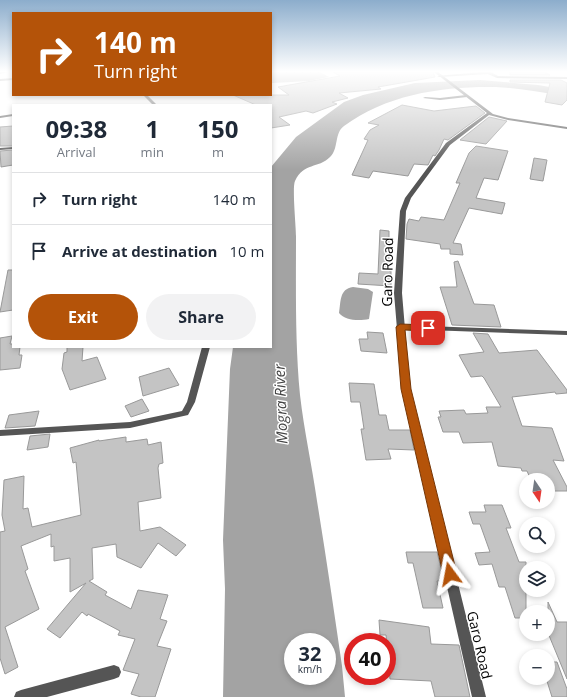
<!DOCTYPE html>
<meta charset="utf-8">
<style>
:root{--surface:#fff;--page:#f2f2f3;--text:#1f2937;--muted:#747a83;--line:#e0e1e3;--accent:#b45309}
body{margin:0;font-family:"Open Sans",sans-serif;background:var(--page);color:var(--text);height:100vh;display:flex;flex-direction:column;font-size:15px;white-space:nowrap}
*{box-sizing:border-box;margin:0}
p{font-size:13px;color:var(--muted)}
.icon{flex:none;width:22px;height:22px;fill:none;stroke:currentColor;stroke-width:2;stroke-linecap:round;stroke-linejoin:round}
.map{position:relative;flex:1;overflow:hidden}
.sheet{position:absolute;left:12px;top:104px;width:260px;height:244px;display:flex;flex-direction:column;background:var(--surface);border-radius:0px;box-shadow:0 2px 6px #0003}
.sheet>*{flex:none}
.hud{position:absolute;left:12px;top:12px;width:260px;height:84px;border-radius:0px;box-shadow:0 2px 6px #0003;background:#b45309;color:#fff;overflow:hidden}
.needle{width:26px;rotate:167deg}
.tools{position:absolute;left:519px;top:473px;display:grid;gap:8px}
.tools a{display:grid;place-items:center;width:36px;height:36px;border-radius:50%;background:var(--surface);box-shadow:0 2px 6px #0003;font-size:20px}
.speed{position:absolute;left:284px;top:633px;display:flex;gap:8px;font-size:20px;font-weight:700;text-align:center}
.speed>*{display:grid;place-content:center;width:52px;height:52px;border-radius:50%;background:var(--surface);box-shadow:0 2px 6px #0003;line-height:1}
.speed small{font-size:10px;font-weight:400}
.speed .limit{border:6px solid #d22;background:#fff;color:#111}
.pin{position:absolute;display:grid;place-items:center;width:34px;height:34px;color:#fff;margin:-17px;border-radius:8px;box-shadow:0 2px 6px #0006}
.me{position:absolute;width:44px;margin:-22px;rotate:347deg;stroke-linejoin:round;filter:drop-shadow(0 0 3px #0008)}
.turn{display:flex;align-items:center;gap:14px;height:84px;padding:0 16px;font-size:18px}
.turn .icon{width:52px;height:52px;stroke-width:2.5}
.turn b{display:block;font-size:28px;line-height:34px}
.eta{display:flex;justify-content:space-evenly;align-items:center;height:68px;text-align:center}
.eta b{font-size:24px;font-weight:700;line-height:28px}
.button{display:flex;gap:8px;margin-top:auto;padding:8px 16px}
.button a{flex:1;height:46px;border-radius:24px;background:var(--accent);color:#fff;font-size:16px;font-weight:700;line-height:46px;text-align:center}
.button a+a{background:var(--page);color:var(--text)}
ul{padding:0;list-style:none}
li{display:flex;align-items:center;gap:12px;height:52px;padding:0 16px;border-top:1px solid var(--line)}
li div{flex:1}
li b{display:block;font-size:15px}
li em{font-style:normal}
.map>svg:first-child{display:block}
</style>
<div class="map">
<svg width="567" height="697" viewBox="0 0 567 697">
<rect width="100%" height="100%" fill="#fff"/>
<g fill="#a3a3a3" fill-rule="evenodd">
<polygon points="271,72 320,72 329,77 309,81 272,83"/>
<path d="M480,80L538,85L567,90L559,95C538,92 517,88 496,87C444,86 387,94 344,126C334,133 339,149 330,157C318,169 304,162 295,181C292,187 296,226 296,236C296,289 295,343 300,395C304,430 312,466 317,501C326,556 334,611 342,666L345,697H223L225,589L223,540L230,369L233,347H271V167L296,137L344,102L363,95L415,83ZM293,642H327V676H293Z"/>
<path d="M353,287L368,289L373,292L369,319C360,321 345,321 339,313C341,302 339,289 353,287Z"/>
</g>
<g fill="#c4c4c4" stroke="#999">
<polygon points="333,72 433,72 435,77 378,87 381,89 339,93 348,98 332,102 337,104 313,113 306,111 279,117 290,125 271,128 271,105 256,105 233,95 289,95 278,87 340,76"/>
<polygon points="510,72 544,72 550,75 510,75"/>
<polygon points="510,80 561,80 567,83 567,100 562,105 545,102 550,83 510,82"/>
<polygon points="402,105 434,111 476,106 485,113 448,140 444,139 439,150 435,156 433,155 428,165 414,164 408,176 373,171 369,178 352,175 368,140 364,139 370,130 379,125 368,123"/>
<polygon points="489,117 507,121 486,144 460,140"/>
<polygon points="13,126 13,146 0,146 0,127"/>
<polygon points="476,146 508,151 498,180 484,178 476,198 505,203 502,214 469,208 453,243 461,244 463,255 450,254 450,249 441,249 440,244 406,239 407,224 409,219 419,221 421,217 444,220 460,183 456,183 469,153"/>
<polygon points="13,150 13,165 1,167 0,151"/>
<polygon points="534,158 547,160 543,181 530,179"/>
<polygon points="380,230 389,231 389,271 391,271 391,286 358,284 359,273 378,274"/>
<polygon points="458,261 474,304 494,305 501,327 452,325 440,287 457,287 454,262"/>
<polygon points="8,270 13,270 13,310 0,312"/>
<polygon points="367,332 383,333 387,353 361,351 359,339 368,339"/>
<polygon points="473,333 488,334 499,353 537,350 567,390 567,393 556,394 555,392 512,397 522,426 552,428 564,461 553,460 567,487 567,491 548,491 548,480 531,480 527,471 522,471 521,468 498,466 492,442 463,443 459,432 443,432 438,417 441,417 439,411 464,410 466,414 488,413 486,407 501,407 484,378 482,376 471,377 459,355 484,352"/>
<polygon points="12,336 10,344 13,344 13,347 20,347 19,355 22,355 20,368 0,370 0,338"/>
<polygon points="67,347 83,347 82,361 97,357 106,379 70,390 62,369 64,353 67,352"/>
<polygon points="169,368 179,385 143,396 139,377"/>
<polygon points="349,383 374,384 379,415 386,415 389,430 410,430 414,450 388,449 391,459 366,460 361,429 364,429 360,402 351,402"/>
<polygon points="142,399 149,411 131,417 125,406"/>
<polygon points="39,411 35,426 5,428 9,415"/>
<polygon points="50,434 48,447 27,450 30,436"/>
<polygon points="126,437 126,442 147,439 148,445 161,442 163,463 159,464 158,468 161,498 138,502 140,531 160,527 186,545 176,556 158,543 141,568 117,557 116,544 92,548 93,579 89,581 107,592 105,595 131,609 138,590 168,595 160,619 167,621 157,646 171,649 155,697 141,697 131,694 139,674 123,670 135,639 118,635 120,631 88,614 87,616 82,612 60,638 47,629 86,583 70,592 70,558 54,561 54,546 51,547 51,534 21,546 28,569 25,571 39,609 5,627 18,667 5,674 0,658 0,532 5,531 2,515 4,480 24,476 23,509 28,508 32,527 81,515 76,462 73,463 70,448 99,440 99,441"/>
<polygon points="484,505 502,505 511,528 506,528 519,562 526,562 526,618 515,618 505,587 499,587 492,564 479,565 475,553 490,552 480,524 473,524 469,512 486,512"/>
<polygon points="406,552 437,552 444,581 437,581 443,608 423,608 413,563 408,563"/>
<polygon points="548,602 557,622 567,622 567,679 548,633"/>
<polygon points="379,620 429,627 431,644 459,645 470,697 435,697 431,681 390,679 386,635 380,635"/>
<polygon points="548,662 557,662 567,689 567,697 552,697 546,678 548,678"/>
</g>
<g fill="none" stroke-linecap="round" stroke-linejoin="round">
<g fill="#555" fill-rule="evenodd">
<polygon points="0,72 8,72 0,74"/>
<polygon points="481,72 491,72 498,76 567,77 567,79 497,78 488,74 439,77 437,76"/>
<polygon points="13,78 13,80 0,81 0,79"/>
<polygon points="143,95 147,95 157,105 153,105"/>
<polygon points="466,95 467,97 440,100 423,98 425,97 440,98"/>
<polygon points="13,114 13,116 0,118 0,116"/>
<polygon points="13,147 13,149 0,150 0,148"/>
<polygon points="397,325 567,331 567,335 400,329 397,329 396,327"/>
<polygon points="202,347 210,347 195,402 188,415 130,428 0,436 0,430 130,422 182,411 187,402"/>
<polygon points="114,665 119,667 121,672 119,677 114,679 47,697 14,697 16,692 21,690"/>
</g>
<polygon fill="#555" fill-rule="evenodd" points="438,72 493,114 508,118 567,127 567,129 508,120 489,115 450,145 411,198 406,211 402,293 410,389 486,697 472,697 402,389 394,293 400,211 405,198 446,143 487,113 434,72"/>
</g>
<linearGradient id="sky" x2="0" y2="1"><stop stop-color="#8cadcc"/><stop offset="0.42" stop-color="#fff"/><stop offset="1" stop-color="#fff" stop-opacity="0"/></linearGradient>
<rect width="567" height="170" fill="url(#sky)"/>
<polygon fill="#b45309" stroke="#753606" points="400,324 428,325 432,328 428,331 405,330 411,389 457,574 455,578 450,580 445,578 443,574 401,389 396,327"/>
<g text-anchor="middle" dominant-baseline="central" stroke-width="3" stroke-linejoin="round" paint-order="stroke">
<g font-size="14" fill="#000" stroke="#fff">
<text transform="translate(387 272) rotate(-89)">Garo Road</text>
<text transform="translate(480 645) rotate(77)">Garo Road</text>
</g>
<g font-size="15" font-style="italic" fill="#444" stroke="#fff">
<text transform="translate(280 404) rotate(-92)">Mogra River</text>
</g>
</g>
</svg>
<div class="tools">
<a><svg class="needle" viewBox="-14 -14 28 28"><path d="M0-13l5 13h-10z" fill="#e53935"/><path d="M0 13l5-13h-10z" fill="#747a83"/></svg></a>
<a><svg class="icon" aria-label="search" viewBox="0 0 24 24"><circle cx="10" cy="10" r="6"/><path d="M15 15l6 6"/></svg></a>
<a><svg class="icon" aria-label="layers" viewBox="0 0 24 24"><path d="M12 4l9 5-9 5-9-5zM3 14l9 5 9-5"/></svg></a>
<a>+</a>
<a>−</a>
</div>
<div class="speed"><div>32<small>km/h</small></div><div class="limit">40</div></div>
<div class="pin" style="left:428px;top:328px;background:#d93025"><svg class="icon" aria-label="arrive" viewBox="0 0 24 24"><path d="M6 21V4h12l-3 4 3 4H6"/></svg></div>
<svg class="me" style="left:450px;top:574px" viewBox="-20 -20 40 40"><path d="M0-17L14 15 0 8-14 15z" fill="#b45309" stroke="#fff" stroke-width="4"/></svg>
<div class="hud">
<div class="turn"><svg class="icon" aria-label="right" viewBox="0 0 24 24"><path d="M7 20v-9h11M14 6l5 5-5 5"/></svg><div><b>140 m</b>Turn right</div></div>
</div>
<section class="sheet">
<div class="eta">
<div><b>09:38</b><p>Arrival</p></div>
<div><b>1</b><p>min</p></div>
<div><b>150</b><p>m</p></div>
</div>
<ul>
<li><svg class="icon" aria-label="right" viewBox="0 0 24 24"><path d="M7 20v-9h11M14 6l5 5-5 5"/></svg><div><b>Turn right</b></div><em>140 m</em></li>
<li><svg class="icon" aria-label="arrive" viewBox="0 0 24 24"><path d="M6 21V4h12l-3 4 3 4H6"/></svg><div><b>Arrive at destination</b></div><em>10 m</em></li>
</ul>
<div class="button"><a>Exit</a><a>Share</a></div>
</section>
</div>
